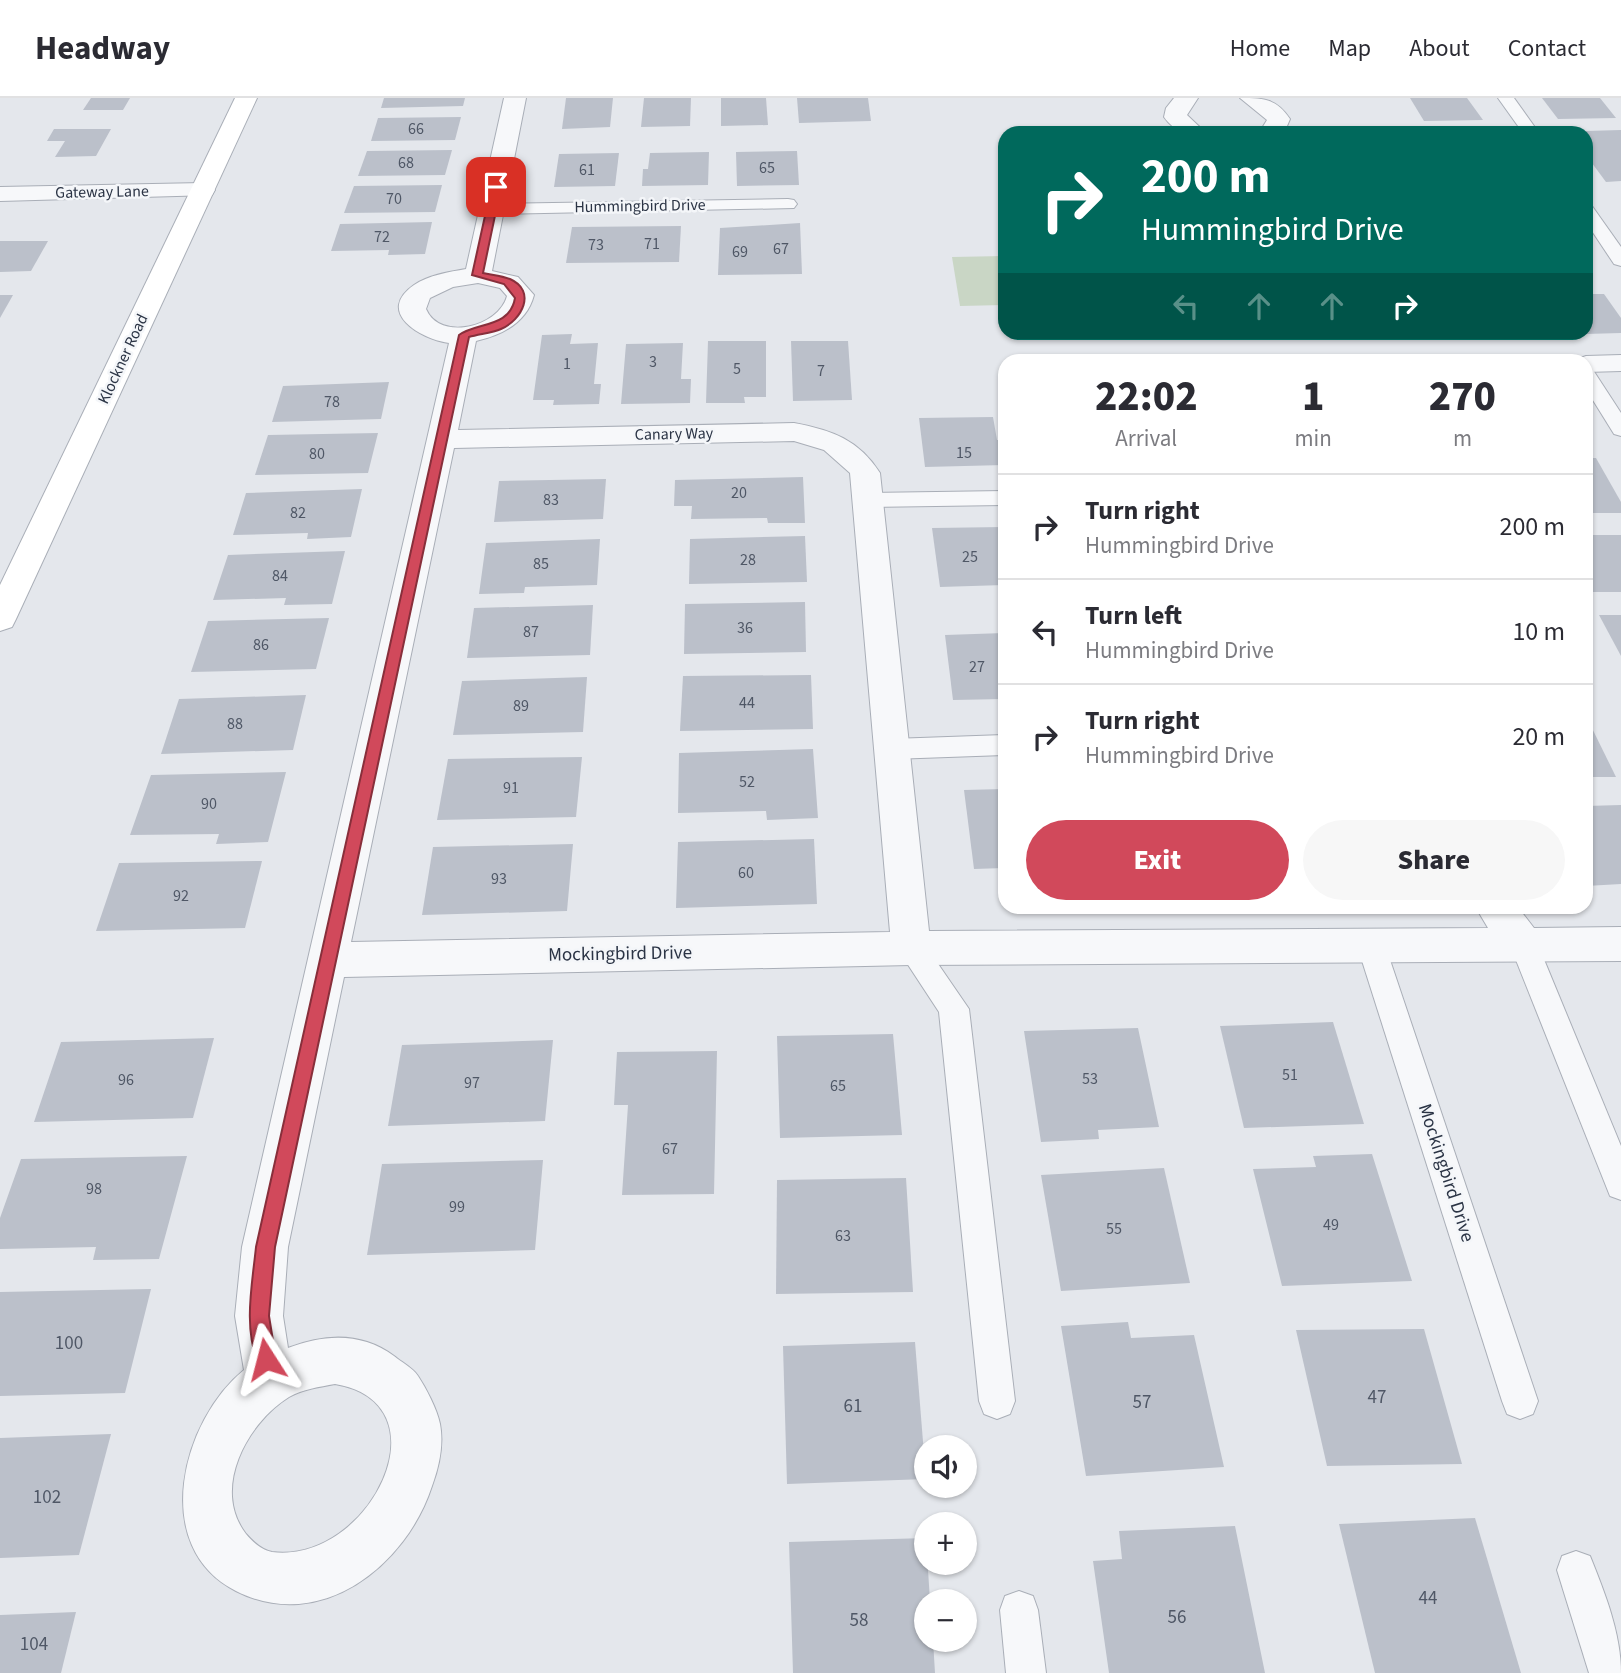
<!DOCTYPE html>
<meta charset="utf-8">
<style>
:root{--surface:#fff;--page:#f7f7f7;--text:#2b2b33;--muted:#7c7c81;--line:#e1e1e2;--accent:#d1495b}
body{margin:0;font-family:"Source Sans 3",sans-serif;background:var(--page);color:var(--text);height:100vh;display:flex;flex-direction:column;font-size:26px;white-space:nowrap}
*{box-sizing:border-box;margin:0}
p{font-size:23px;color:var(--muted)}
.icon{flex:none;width:38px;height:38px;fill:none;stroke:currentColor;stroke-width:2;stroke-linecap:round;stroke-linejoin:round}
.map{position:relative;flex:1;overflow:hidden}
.sheet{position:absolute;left:998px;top:256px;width:595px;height:560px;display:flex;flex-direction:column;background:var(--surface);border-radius:21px;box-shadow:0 2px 5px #0004}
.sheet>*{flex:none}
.hud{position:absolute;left:998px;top:28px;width:595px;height:214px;border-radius:21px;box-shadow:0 2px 5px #0004;background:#00695c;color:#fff;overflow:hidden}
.tools{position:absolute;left:914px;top:1337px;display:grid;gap:14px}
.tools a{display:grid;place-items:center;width:63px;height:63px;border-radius:50%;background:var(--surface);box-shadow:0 2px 5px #0004;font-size:35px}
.pin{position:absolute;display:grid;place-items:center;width:60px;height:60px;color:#fff;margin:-30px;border-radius:14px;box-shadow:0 4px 10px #0006}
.me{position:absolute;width:77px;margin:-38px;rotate:351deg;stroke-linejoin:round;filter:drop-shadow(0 0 5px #0008)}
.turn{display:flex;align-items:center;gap:24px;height:147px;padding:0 28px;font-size:32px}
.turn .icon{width:91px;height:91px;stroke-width:2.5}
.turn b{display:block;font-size:49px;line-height:60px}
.lanes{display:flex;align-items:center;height:66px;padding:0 28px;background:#0003;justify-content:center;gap:35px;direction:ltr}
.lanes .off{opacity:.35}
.eta{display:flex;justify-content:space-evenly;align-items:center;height:119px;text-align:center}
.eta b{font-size:42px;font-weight:800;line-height:49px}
.cta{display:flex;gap:14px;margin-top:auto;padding:14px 28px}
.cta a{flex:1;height:80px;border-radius:42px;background:var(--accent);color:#fff;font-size:28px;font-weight:800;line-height:80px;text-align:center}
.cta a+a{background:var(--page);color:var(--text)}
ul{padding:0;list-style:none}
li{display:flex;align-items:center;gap:21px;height:105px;padding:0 28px;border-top:2px solid var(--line)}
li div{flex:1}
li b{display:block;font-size:26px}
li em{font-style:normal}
header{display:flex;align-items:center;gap:42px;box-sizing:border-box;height:98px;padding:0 35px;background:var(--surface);border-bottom:2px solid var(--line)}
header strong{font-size:33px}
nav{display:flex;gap:38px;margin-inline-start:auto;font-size:24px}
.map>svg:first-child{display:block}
</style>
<header>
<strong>Headway</strong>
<nav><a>Home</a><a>Map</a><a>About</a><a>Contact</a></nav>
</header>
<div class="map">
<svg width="1621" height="1575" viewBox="0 0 1621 1575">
<rect width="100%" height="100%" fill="#e4e7ec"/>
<polygon fill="#c9d6c5" points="1004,158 1004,207 960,208 952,159"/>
<g fill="#bbc0ca">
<polygon points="91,0 130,0 123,12 83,12"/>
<polygon points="384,0 465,0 463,8 381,10"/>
<polygon points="566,0 613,0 610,29 562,31"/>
<polygon points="644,0 691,0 690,28 641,29"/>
<polygon points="721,0 766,0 768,27 721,28"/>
<polygon points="797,0 868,0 871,23 799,25"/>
<polygon points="1410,0 1467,0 1483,22 1424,23"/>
<polygon points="1542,0 1600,0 1616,20 1558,21"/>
<polygon points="461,19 455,42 371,43 378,20"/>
<polygon points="54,31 111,31 96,58 55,59 65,43 47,43"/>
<polygon points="1621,32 1621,83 1606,84 1586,57 1586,33"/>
<polygon points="452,52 445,77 358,78 367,53"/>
<polygon points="797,53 799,87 737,88 736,54"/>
<polygon points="709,54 708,87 642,88 643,71 648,71 650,55"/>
<polygon points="619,55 615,88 554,89 559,56"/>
<polygon points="442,87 435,114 344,115 354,88"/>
<polygon points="432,124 425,156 388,157 389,152 331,153 340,126"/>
<polygon points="800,125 802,176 718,177 720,130"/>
<polygon points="681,128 679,164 566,165 572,129"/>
<polygon points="0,143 48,143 31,173 0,174"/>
<polygon points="1586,196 1604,196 1621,220 1621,235 1586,236"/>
<polygon points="0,197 13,197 0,220"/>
<polygon points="572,236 570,246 598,245 594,286 601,286 599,306 553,307 554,302 533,302 542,237"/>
<polygon points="708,243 766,243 766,299 744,299 745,305 706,305"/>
<polygon points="791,243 848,243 852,302 793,303"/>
<polygon points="683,245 681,281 691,281 690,305 621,306 626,246"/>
<polygon points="389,284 381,321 272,324 283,288"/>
<polygon points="993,319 997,342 1004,342 1004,367 925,369 919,320"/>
<polygon points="378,335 368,375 255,377 268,337"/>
<polygon points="1586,360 1596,360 1621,404 1621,415 1586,415"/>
<polygon points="803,379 805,425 768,425 767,420 691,421 692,408 674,408 675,382"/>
<polygon points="606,381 603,421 494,424 499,383"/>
<polygon points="362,391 351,439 307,441 308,435 233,437 246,395"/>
<polygon points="1004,429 1004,487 940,489 932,430"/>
<polygon points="1586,437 1621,437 1621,494 1587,494"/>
<polygon points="805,438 807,484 689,486 690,441"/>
<polygon points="600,441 597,487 525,489 524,495 479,496 486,445"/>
<polygon points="345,453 332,506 284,507 286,500 213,502 228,457"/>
<polygon points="805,504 806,554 684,556 685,506"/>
<polygon points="593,507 590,557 467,560 474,510"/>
<polygon points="1599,517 1621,517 1621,558"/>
<polygon points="329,520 316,571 191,574 208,523"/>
<polygon points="1004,535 1004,601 953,602 945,537"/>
<polygon points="811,577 813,631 680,633 683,578"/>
<polygon points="587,579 583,634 453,637 462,583"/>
<polygon points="306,597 293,652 161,656 179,601"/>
<polygon points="1586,618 1616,679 1586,679"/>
<polygon points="813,651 818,720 767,722 766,713 678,715 679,655"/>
<polygon points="582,659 576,719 437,722 448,661"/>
<polygon points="286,674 268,744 216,746 219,736 130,737 151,677"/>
<polygon points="1004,691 1004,770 974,771 964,692"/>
<polygon points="1621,707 1621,786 1586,788 1586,708"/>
<polygon points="814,741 817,806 676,810 678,744"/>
<polygon points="573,746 567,813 422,817 433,749"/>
<polygon points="262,763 245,830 96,833 119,765"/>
<polygon points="1333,924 1364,1026 1244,1030 1220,928"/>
<polygon points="1138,930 1159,1029 1098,1032 1099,1041 1041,1044 1024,933"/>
<polygon points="893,936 902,1037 780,1040 777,938"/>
<polygon points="214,940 193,1020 34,1024 61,944"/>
<polygon points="553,942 545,1023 388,1028 402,947"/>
<polygon points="717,953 714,1096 622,1097 628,1007 614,1007 617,954"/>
<polygon points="1372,1056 1412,1183 1282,1188 1253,1071 1316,1069 1313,1058"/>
<polygon points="187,1058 159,1161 93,1162 96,1149 0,1151 0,1120 21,1061"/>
<polygon points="543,1062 535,1152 367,1157 382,1066"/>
<polygon points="1164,1070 1190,1185 1061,1193 1041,1077"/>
<polygon points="906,1080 913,1194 776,1196 777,1082"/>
<polygon points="151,1191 125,1295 0,1298 0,1194"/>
<polygon points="1128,1224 1131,1240 1194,1237 1224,1369 1086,1378 1061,1228"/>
<polygon points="1424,1231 1462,1366 1327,1368 1296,1232"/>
<polygon points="915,1244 926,1381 787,1386 783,1248"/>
<polygon points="111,1336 79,1457 0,1460 0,1340"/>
<polygon points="1475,1420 1521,1575 1375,1575 1339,1426"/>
<polygon points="1235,1428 1265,1575 1109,1575 1093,1463 1122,1461 1119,1433"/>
<polygon points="926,1440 930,1503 926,1503 926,1542 933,1542 935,1575 793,1575 789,1444"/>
<polygon points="76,1514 61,1575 0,1575 0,1517"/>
</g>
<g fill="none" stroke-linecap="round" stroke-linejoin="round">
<g stroke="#a9aeb7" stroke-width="2">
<g id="service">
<polygon points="1498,0 1514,0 1539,35 1523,35"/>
<polygon points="788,101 794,102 797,106 794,110 491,116 482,111 491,106"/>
<polygon points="1586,107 1592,108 1621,149 1621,168 1614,166 1586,124"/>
<polygon points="1586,270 1593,272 1621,315 1621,338 1614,336 1586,291"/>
<polygon points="1004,393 1004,407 868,409 860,407 857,402 860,397 868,395"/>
<polygon points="1004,637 1004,657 892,661 883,658 879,651 883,644 892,641"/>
<polygon points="1371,835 1381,838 1385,847 1538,1303 1533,1316 1520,1321 1507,1316 1502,1303 1357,847 1361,838"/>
<polygon points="1524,835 1534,838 1538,847 1621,1048 1621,1102 1610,1098 1510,847 1514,838"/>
<polygon points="911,838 921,841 969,911 1015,1303 1010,1316 997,1321 984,1316 979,1303 939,914 897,850 901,841"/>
<path d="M1576,1453L1590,1458C1605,1495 1621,1536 1621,1575H1589L1557,1472L1562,1458Z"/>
<polygon points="1019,1493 1033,1498 1038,1512 1046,1575 1006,1575 1000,1512 1005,1498"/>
</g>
</g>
<g stroke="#a9aeb7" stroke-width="2">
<g id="minor">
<path d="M504,0H526L492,173L518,179L534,197C527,224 503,237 476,243L458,332L794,325C832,332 859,342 880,375L929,833L1488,830L1475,808H1517L1534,830L1621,829V863L911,867L344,879L288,1149L283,1218L288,1250C324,1236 362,1234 394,1258C401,1264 413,1270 418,1278C426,1290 437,1311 440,1326C444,1347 439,1369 432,1388C406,1468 320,1536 236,1493C149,1449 182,1322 244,1272L235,1218L242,1149L449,245C420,241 375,214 414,187C429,177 449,174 466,171ZM478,185L500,190L507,198C499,229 440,244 426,211L430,200L453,189ZM794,343L824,352L850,375L890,834L351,844L454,350ZM335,1286C449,1305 370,1466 272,1454C261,1452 253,1444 246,1436C211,1391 247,1325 289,1299C303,1291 319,1289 335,1286Z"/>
<path d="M1174,0H1198L1187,17L1206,35C1188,35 1176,36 1164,19L1166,10Z"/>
<path d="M1240,0C1263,0 1276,0 1290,21L1284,35H1259L1267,22Z"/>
<polygon points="203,85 212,87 215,92 212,97 0,103 0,89"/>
<polygon points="1621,257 1621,273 1586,274 1586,262 1575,262 1586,258"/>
</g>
</g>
<g stroke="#a9aeb7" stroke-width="2">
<polygon id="secondary" points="235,0 257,0 16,521 12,529 0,533 0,487"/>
</g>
<use href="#service" fill="#f7f8fa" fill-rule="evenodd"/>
<use href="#minor" fill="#f7f8fa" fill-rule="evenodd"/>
<use href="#secondary" fill="#fff" fill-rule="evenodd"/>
</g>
<path fill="#d1495b" stroke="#882f3b" stroke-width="2" d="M492,86L501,89L483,175C492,177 502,178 510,181C537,193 522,222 501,231C492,235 479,236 469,239L275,1149L269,1218L276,1261L273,1268L266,1271L259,1268C243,1230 252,1188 256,1149L459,237C477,224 510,230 515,200L504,186L472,177Z"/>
<g text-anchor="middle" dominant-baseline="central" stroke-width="5" stroke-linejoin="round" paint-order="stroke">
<g font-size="16" fill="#4f5766">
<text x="416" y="31">66</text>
<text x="406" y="65">68</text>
<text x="767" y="70">65</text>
<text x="587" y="72">61</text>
<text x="394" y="101">70</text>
<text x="382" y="139">72</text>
<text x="652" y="146">71</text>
<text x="596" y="147">73</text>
<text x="781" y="151">67</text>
<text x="740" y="154">69</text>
<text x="653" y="264">3</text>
<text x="567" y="266">1</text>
<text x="737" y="271">5</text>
<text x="821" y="273">7</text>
<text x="332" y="304">78</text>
<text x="964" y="355">15</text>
<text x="317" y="356">80</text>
<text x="739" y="395">20</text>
<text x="551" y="402">83</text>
<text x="298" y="415">82</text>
<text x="970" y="459">25</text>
<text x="748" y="462">28</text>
<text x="541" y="466">85</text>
<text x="280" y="478">84</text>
<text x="745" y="530">36</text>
<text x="531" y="534">87</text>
<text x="261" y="547">86</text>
<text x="977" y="569">27</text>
<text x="747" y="605">44</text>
<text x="521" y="608">89</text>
<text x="235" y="626">88</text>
<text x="747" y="684">52</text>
<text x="511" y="690">91</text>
<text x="209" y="706">90</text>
<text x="746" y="775">60</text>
<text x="499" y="781">93</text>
<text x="181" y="798">92</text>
<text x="1290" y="977">51</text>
<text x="1090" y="981">53</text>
<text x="126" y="982">96</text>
<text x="472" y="985">97</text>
<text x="838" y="988">65</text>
<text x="670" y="1051">67</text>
<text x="94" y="1091">98</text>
<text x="457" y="1109">99</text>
<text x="1331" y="1127">49</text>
<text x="1114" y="1131">55</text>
<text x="843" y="1138">63</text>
</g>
<g font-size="16" fill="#2b3445" stroke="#f4f6f9">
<text transform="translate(102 94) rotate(-1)">Gateway Lane</text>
<text transform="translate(640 108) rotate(-1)">Hummingbird Drive</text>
<text transform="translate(123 261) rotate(-65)">Klockner Road</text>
<text transform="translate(674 336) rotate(-1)">Canary Way</text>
</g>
<g font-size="19" fill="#2b3445" stroke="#f4f6f9">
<text transform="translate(620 856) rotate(-1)">Mockingbird Drive</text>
<text transform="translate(1446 1075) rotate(72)">Mockingbird Drive</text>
</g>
<g font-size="19" fill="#4f5766">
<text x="69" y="1245">100</text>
<text x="1377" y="1299">47</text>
<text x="1142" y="1304">57</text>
<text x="853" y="1308">61</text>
<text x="47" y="1399">102</text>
<text x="1428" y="1500">44</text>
<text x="1177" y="1519">56</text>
<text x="859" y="1522">58</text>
<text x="34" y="1546">104</text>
</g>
</g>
</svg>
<div class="tools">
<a><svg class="icon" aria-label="sound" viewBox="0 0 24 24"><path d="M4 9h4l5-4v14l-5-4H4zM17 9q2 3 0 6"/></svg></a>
<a>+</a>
<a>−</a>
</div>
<div class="pin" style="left:496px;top:89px;background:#d93025"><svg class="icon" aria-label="arrive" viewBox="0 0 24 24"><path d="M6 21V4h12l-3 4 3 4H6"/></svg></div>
<svg class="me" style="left:266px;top:1261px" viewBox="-20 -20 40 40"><path d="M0-17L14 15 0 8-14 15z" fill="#d1495b" stroke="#fff" stroke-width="4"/></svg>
<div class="hud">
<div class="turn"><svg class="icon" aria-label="right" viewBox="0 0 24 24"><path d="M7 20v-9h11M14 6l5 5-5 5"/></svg><div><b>200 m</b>Hummingbird Drive</div></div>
<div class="lanes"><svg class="icon off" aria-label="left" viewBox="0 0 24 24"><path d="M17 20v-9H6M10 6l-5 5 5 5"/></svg><svg class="icon off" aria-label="ahead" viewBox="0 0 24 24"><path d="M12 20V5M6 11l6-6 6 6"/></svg><svg class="icon off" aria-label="ahead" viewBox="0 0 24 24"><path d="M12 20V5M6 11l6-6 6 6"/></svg><svg class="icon" aria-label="right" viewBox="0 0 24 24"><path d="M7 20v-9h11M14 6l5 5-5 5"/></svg></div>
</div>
<section class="sheet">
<div class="eta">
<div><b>22:02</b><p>Arrival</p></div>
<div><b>1</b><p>min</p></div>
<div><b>270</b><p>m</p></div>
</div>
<ul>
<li><svg class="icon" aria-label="right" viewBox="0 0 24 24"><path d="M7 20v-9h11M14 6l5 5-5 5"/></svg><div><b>Turn right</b><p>Hummingbird Drive</p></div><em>200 m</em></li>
<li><svg class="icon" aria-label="left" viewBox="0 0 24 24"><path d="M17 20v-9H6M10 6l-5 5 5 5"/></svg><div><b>Turn left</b><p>Hummingbird Drive</p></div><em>10 m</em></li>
<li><svg class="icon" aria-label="right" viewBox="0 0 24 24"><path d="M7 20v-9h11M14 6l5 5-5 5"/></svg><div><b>Turn right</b><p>Hummingbird Drive</p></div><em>20 m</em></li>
</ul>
<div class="cta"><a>Exit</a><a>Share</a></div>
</section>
</div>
